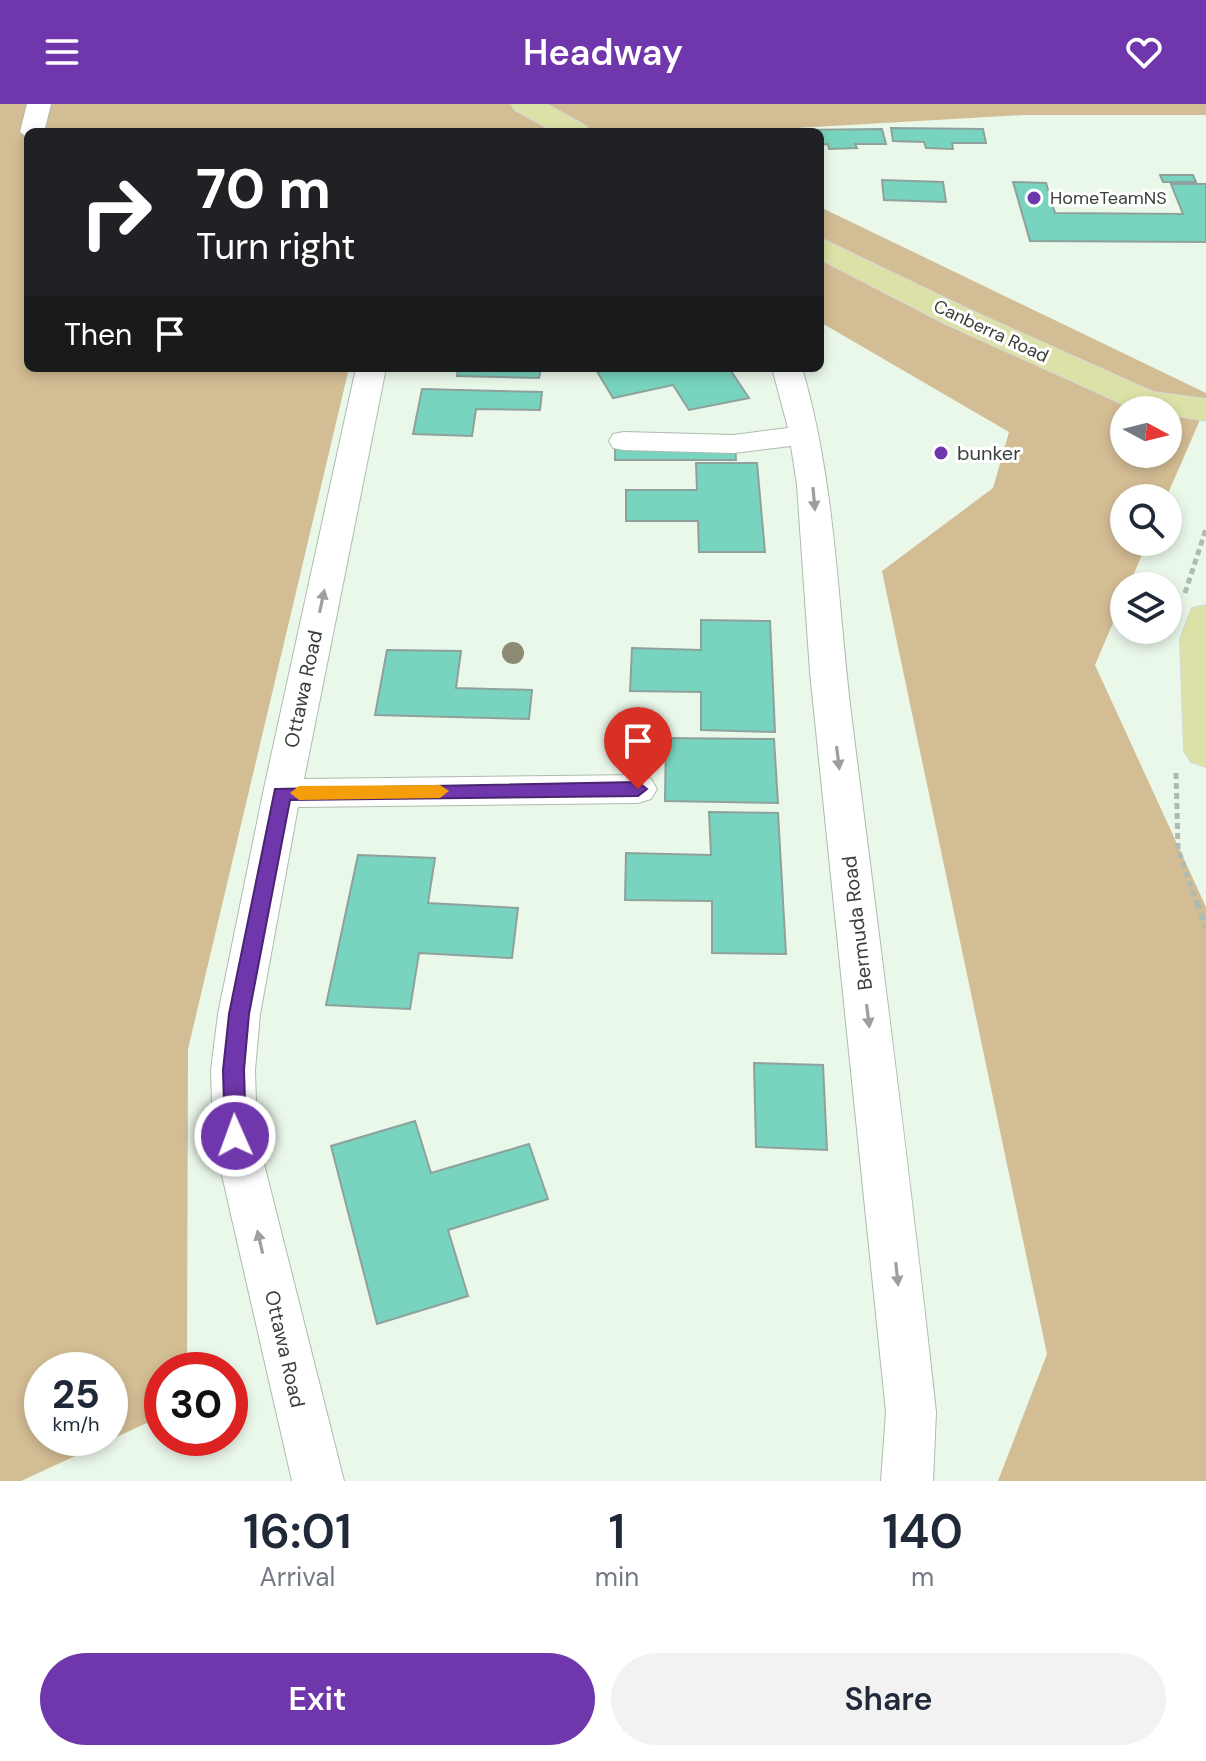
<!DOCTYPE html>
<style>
:root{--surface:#fff;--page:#f2f2f3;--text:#1f2937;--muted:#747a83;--accent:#7037ad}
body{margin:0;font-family:"DM Sans",sans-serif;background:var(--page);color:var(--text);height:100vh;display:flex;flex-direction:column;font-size:30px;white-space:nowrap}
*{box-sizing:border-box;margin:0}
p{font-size:26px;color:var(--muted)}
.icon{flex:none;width:44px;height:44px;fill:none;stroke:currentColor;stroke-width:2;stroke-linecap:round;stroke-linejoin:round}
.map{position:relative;height:1377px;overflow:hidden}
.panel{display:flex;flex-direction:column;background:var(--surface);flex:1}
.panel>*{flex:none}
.top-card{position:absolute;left:24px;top:24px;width:800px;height:244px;border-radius:12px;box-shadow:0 4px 12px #0003;background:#202124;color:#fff;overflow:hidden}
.needle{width:52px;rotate:97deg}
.buttons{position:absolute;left:1110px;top:292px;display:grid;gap:16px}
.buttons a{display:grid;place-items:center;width:72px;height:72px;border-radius:50%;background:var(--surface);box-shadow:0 4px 12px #0003;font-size:40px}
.speed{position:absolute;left:24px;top:1248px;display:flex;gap:16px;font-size:40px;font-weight:700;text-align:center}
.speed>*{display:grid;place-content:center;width:104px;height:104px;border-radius:50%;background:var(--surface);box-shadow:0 4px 12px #0003;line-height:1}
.speed small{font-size:20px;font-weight:400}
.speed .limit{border:12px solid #d22;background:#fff;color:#111}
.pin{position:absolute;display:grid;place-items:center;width:68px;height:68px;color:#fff;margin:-82px -34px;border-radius:50% 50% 50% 0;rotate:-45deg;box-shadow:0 0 8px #0007}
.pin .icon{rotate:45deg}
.me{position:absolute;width:88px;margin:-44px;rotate:358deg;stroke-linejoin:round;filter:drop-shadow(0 0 6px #0008)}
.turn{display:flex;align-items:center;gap:28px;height:168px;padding:0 40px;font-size:36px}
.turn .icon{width:104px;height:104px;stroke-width:2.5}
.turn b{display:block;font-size:56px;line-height:68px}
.then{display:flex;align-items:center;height:76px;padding:0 40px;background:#0003;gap:16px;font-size:30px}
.eta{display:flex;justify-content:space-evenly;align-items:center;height:136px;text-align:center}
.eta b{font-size:48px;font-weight:600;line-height:56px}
.primary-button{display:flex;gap:16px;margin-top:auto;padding:16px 40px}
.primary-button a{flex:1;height:92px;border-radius:48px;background:var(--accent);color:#fff;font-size:32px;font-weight:600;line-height:92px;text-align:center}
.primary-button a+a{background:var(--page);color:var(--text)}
header{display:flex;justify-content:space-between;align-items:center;height:104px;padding:0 40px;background:var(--accent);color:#fff;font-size:36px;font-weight:600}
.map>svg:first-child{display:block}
</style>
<header><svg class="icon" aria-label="menu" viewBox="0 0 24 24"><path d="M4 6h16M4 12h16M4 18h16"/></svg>Headway<svg class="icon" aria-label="heart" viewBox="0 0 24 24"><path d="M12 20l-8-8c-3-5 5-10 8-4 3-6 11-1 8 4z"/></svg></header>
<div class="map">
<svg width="1206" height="1377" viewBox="0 0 1206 1377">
<rect width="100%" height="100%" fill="#eaf8ea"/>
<g fill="#d3bd94" fill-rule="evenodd">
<path d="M0,0H1206V11H1024L727,28H28V264H349L188,945L187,1266H162V1312L21,1377H0ZM42,1266H110V1334H42Z"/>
<path d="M820,103L1206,289V302L1166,394H1124V438H1147L1129,482H1124V493L1095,561L1206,803V1377H998L1047,1250L882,467L993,384L1009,328L820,218ZM1124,306H1168V350H1124Z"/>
</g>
<g fill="#78d4be" stroke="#8ea19c" stroke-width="2">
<polygon points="891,24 983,25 986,39 952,39 953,45 926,44 924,38 893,37"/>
<polygon points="882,25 886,40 855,40 857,44 829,45 828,40 820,41 820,28 794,26"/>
<polygon points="1160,71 1193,71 1196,78 1163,78"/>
<polygon points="882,76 943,78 946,98 884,96"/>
<polygon points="1013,78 1046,79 1055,109 1183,110 1171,80 1206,80 1206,138 1030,137"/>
<polygon points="458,264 541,264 539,274 457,272"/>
<polygon points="595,264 729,264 749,294 689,306 673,281 613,294"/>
<polygon points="422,285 542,288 540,306 476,305 472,332 413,330"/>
<polygon points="615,341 735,341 736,356 615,356"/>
<polygon points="696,359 757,359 765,448 699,448 698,417 626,417 626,386 697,386"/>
<polygon points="701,516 770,517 775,628 701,626 701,588 630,587 632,544 701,546"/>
<polygon points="387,546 461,547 456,584 532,586 529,615 375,611"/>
<polygon points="666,634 774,635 778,699 665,697"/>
<polygon points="709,708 778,709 786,850 712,849 712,797 625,796 626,749 711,751"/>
<polygon points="358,751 435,754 428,799 518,804 512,854 419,849 410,905 326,901"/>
<polygon points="754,959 823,961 827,1046 756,1043"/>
<polygon points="415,1017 431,1069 529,1040 548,1095 448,1126 468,1192 377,1220 331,1042"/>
</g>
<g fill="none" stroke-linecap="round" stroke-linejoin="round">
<g stroke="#aebbae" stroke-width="2">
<g id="minor">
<polygon points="27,0 51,0 44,28 28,28 28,34 20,28"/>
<polygon points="356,264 386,264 304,675 638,671 651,675 657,685 651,695 638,699 298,703 260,910 255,966 257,1032 344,1377 292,1377 213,1032 211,966 218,910 263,689"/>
<path d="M772,264H802C836,379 837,498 852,617C881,847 911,1077 936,1308L933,1377H881L886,1308L810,568L797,381L791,342L734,349L624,346L613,344L609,337L613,330L624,328L734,331L788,324Z"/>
</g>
</g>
<g stroke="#d7d9d7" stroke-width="2">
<g id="major">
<polygon points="511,0 546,0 586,22 590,28 555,28 515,6"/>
<polygon points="820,134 970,206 1153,288 1206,295 1206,317 1178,312 1168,316 1168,306 1136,306 946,220 820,155"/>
<polygon points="1206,501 1206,663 1191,658 1184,647 1180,535 1192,504"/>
</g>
</g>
<g stroke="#afbbaf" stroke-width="5" stroke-dasharray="6 4" stroke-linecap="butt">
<polyline points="1185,489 1206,425"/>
<polyline points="1176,669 1178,745 1197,800"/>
</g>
<polyline stroke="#afbbaf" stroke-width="6" stroke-dasharray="7 5" stroke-linecap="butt" points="1197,798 1206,824"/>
<use href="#minor" fill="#fff" fill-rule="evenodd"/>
<use href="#major" fill="#dce1a7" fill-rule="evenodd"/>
</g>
<circle fill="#8c8a73" cx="513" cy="549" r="11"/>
<defs><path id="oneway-solid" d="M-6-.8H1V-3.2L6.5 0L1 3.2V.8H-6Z" transform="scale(2)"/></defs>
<g fill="#9c9f9c">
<use href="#oneway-solid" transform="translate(814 395) rotate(85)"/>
<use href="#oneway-solid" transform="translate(322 497) rotate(-78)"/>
<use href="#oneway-solid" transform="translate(838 654) rotate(83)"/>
<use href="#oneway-solid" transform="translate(868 912) rotate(83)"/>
<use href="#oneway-solid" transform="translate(260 1138) rotate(-103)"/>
<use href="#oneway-solid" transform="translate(897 1170) rotate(84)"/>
</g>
<polygon fill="#7037ad" stroke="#492470" stroke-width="2" points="638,678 647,685 638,692 290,696 249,910 244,966 246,1032 243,1039 235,1041 228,1039 225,1032 223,966 229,910 275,685"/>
<polygon fill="#f59e0b" points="440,681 449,687 440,694 299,696 290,689 299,682"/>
<g fill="#7037ad" stroke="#fff" stroke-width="3">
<circle cx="1034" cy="94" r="8"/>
<circle cx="941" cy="349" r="8"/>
</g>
<g text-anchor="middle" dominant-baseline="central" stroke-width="6" stroke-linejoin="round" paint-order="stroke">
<g font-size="18" fill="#393f39" stroke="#fff" text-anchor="start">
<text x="1050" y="94">HomeTeamNS</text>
</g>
<g font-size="18" fill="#393f39" stroke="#fff">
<text transform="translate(991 227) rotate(25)">Canberra Road</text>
</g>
<g font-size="20" fill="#393f39" stroke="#fff" text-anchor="start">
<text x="957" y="349">bunker</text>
</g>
<g font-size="20" fill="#393f39" stroke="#fff">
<text transform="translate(303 585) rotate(-78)">Ottawa Road</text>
<text transform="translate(857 819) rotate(-97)">Bermuda Road</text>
<text transform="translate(285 1245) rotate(77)">Ottawa Road</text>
</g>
</g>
</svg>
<div class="buttons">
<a><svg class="needle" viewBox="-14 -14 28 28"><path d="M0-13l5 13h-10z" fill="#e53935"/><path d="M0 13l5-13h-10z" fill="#747a83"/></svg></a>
<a><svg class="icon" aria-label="search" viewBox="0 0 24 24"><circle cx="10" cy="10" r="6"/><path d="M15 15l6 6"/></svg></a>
<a><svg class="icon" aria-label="layers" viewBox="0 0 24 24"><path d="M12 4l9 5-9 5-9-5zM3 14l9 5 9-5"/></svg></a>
</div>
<div class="speed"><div>25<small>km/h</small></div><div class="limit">30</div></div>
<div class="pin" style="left:638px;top:685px;background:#d93025"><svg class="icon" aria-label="arrive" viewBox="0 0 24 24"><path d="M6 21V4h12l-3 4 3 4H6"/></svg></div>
<svg class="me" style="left:235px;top:1032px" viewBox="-20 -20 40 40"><circle r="17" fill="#7037ad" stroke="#fff" stroke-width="3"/><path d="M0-11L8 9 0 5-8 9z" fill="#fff"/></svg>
<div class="top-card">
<div class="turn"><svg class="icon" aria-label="right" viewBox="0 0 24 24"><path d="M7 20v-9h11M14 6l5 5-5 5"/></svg><div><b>70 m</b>Turn right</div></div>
<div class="then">Then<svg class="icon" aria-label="arrive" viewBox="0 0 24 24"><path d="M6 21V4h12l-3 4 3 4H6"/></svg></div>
</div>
</div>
<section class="panel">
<div class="eta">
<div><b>16:01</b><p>Arrival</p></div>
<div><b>1</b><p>min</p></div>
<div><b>140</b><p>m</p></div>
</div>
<div class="primary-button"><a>Exit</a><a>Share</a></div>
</section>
